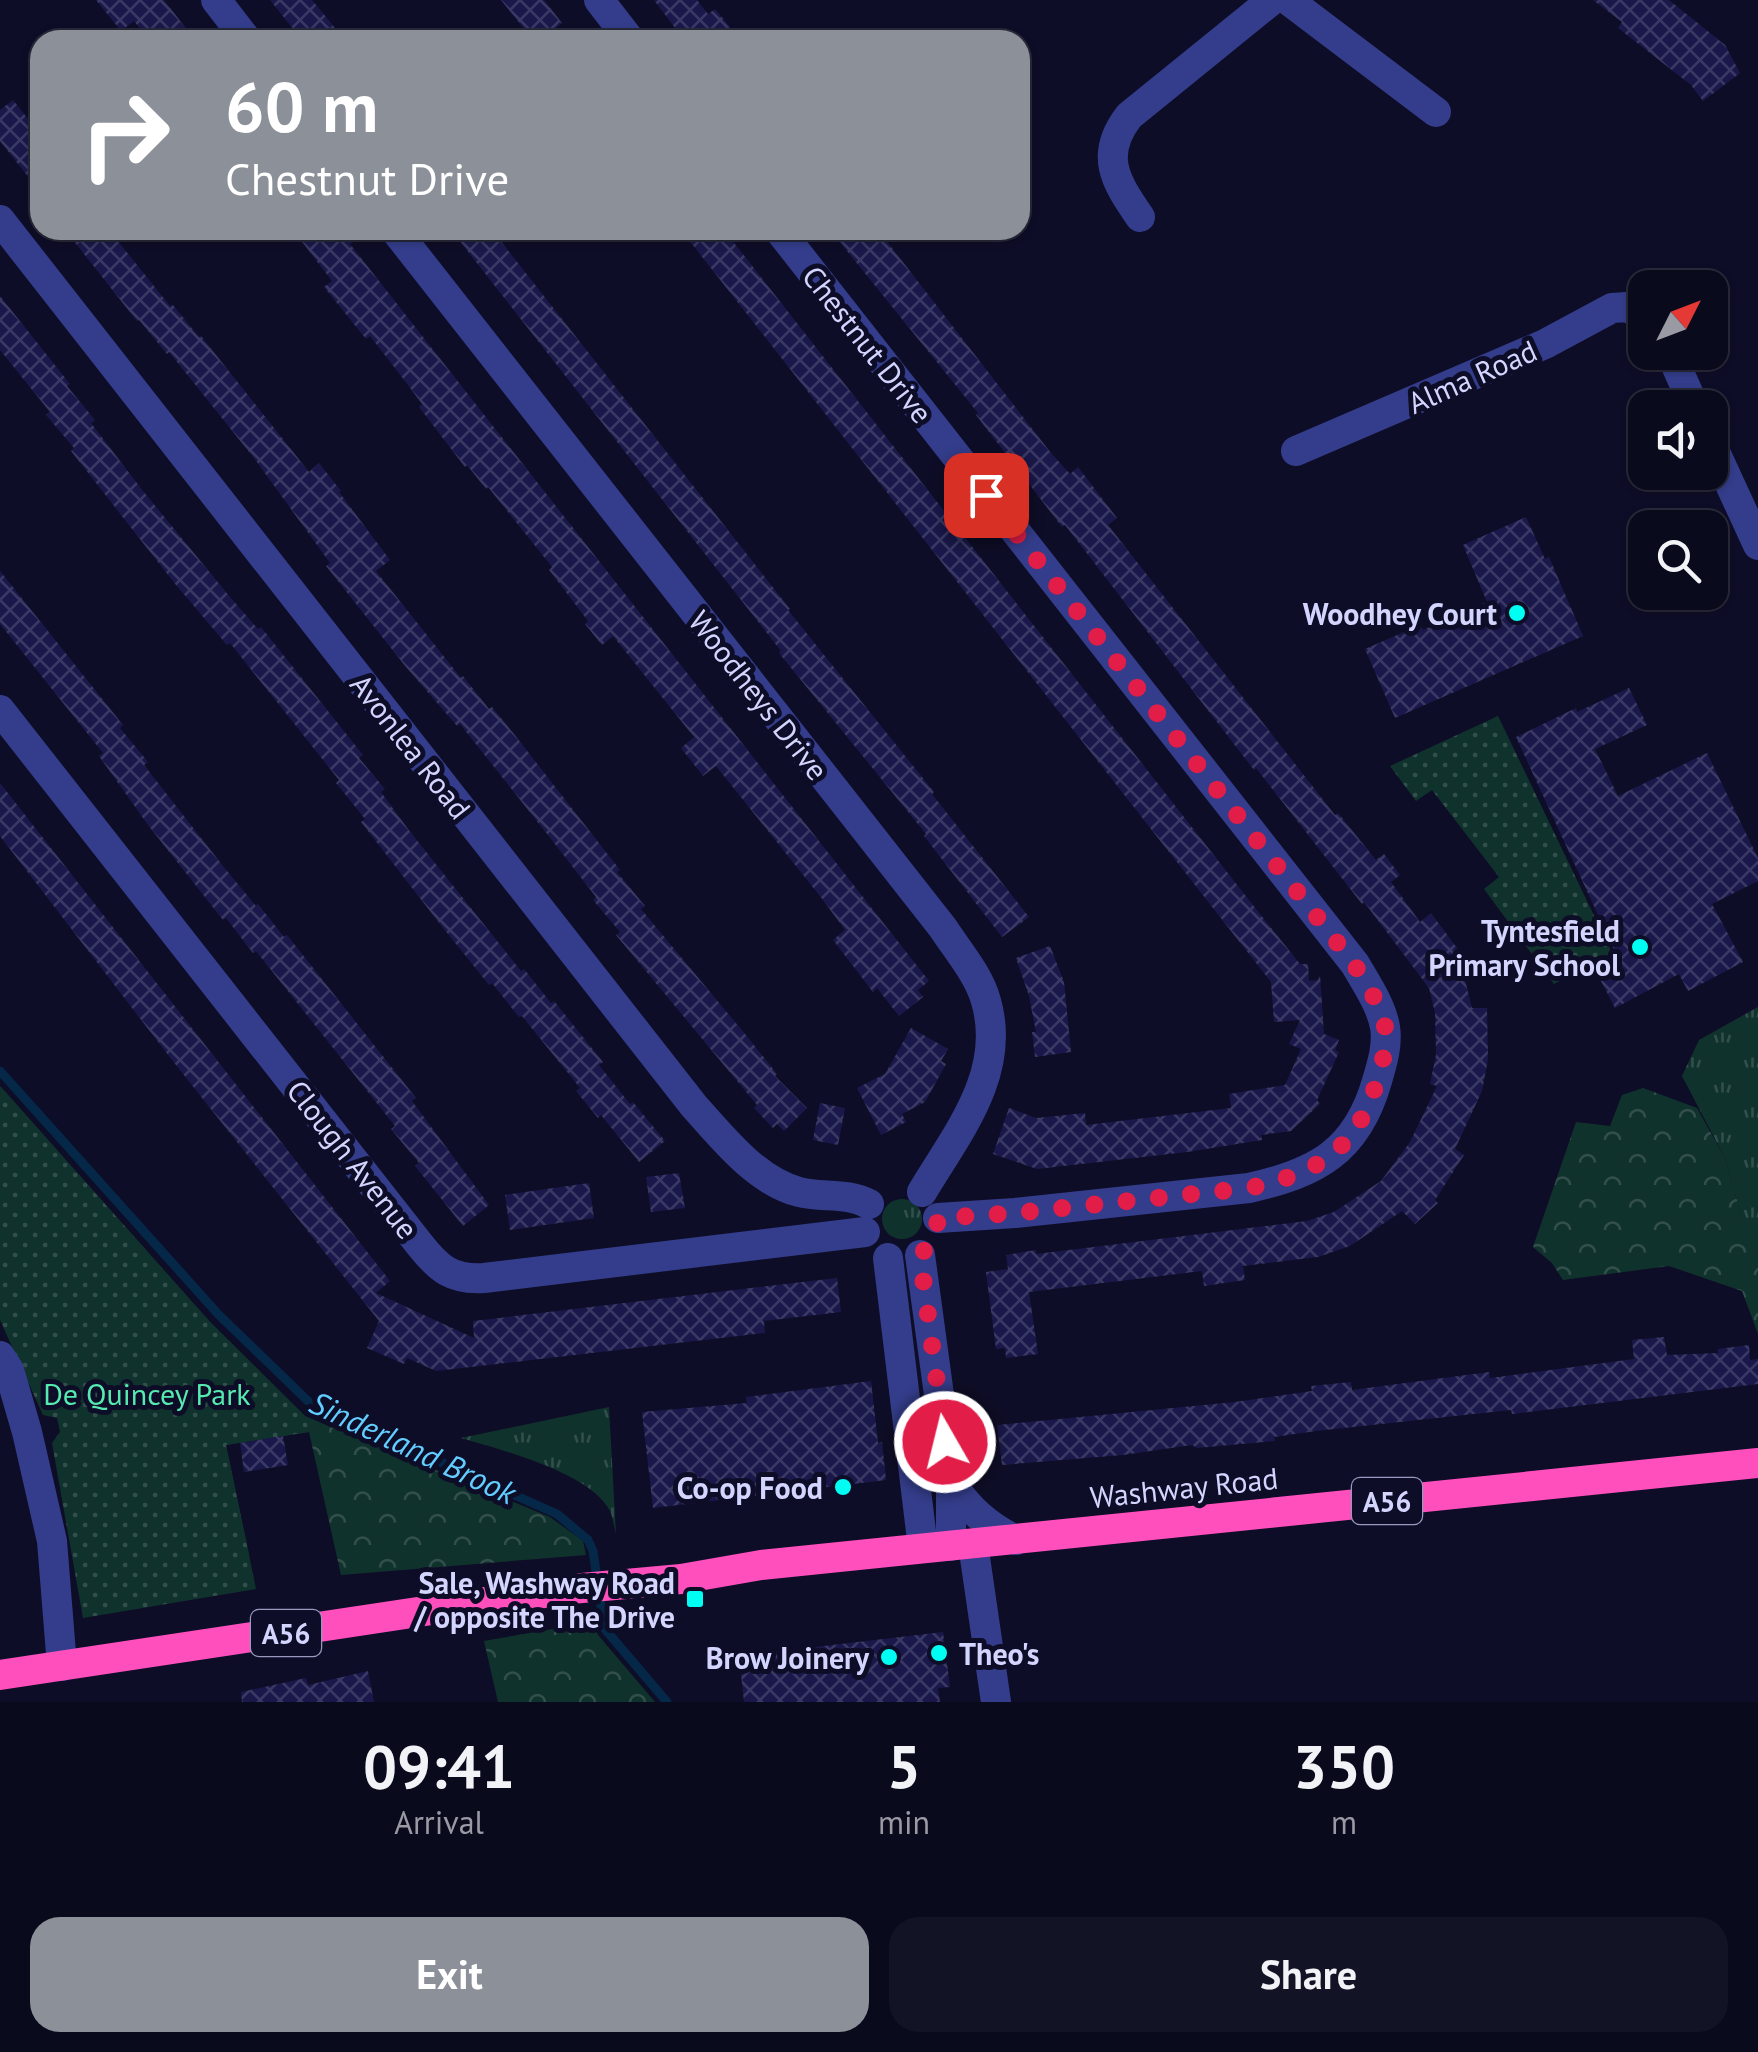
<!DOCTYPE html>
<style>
:root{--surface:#0a0a1d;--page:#131326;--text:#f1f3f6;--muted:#999aa4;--line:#2a2b3b;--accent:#8c9099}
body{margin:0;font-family:"PT Sans",sans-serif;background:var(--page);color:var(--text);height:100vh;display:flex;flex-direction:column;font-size:38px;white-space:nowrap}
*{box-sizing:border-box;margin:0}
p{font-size:32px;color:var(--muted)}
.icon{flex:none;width:55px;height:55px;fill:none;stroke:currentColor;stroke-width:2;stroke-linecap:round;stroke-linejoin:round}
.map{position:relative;height:1702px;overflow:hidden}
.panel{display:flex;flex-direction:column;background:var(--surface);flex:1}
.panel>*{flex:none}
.guide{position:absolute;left:30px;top:30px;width:1000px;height:210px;border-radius:30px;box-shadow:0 2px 8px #0004,0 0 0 2px var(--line);background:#8c9099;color:#fff;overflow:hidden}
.needle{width:65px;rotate:48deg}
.controls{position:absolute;left:1628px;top:270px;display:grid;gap:20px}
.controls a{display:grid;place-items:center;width:100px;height:100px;border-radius:20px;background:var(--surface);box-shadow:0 2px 8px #0004,0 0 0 2px var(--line);font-size:50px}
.pin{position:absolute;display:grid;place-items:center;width:85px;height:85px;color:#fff;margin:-42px;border-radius:20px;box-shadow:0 5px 15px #0006}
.me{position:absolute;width:110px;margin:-55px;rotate:352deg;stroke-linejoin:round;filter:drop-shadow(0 0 8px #0008)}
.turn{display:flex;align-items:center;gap:35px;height:210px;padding:0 30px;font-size:45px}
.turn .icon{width:130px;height:130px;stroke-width:2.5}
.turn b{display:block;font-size:70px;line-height:85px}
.eta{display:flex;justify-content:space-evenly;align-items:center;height:170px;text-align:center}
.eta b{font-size:60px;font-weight:700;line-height:70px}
.cta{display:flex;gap:20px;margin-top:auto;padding:20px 30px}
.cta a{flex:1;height:115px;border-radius:30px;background:var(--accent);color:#fff;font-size:40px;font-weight:700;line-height:115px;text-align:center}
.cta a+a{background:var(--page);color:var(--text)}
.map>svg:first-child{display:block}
</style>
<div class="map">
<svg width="1758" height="1702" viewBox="0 0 1758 1702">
<defs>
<pattern id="grass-tufts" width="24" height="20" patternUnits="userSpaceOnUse" patternTransform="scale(2.5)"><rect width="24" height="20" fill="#10322c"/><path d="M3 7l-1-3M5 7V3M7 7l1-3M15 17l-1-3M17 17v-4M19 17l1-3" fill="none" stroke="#324f4c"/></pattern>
<pattern id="forest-crowns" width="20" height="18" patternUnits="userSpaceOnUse" patternTransform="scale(2.5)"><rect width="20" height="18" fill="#10322c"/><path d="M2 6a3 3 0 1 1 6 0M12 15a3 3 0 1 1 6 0" fill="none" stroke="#324f4c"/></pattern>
<pattern id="park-dots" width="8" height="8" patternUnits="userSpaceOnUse" patternTransform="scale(2.5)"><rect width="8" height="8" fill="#10322c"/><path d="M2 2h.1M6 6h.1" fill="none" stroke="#324f4c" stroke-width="1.8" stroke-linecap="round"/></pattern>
<pattern id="building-cross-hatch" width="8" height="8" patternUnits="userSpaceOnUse" patternTransform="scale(2.5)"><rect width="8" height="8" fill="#1a184a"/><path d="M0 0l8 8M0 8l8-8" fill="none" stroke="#3a3965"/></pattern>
</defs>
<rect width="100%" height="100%" fill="#0e0d27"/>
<g fill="url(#grass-tufts)">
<polygon points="1758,1007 1758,1237 1744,1226 1725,1158 1682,1076 1699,1040"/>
<circle cx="902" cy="1219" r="20"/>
<path d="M609,1407L616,1534C614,1527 613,1518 610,1511C590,1472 501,1450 461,1438Z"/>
</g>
<g fill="url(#forest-crowns)">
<polygon points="0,1086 210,1322 305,1416 550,1517 583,1541 586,1555 341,1575 309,1432 226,1445 250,1559"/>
<polygon points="1643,1088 1697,1108 1725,1158 1744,1225 1758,1237 1758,1334 1742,1291 1669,1266 1563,1280 1552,1263 1533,1247 1576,1122 1610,1126 1622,1095"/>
<polygon points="593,1622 598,1635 655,1702 498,1702 484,1641"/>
</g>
<g fill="url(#park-dots)">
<polygon points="1498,716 1612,953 1554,984 1484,889 1499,877 1432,790 1416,801 1390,766"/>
<polygon points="0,1086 210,1322 305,1416 309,1432 226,1445 256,1589 83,1618 52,1443 60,1432 57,1418 43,1415 0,1320"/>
</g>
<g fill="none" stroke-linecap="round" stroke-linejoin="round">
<polyline stroke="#052748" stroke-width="9" points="0,1071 218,1314 311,1404 557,1514 588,1540 593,1551 604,1628 667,1702"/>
</g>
<g fill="url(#building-cross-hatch)">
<polygon points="96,0 164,0 195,40 149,40 134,21 121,31"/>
<polygon points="270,0 312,0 345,40 302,40"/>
<polygon points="501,0 544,0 562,23 541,40 533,40"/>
<polygon points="654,0 697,0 708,14 715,9 730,27 713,40 684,40"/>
<polygon points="1593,0 1669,0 1725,45 1740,73 1703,101 1691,85 1618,28 1622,22"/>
<polygon points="13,100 40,134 40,192 0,141 0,110"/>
<polygon points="65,230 109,230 170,306 173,305 199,337 201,336 309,472 319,463 341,491 339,492 390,560 376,571 461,678 463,676 489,709 492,707 514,734 620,870 617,872 645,906 641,909 750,1040 777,1074 775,1076 807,1108 784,1131 777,1124 773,1128 754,1108 757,1105 616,935 620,932 593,900 596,897 544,830 460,724 457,726 406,667 326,566 330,563 254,458 169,352 167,354 139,320 137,321"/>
<polygon points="293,230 368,230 350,244 929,981 918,990 923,997 899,1016 877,988 873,992 833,940 845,930 823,900 716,766 703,776 681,748 694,737 613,636 602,645 585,624 588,621 549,570 552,567 488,487 486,489 467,465 465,467 419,407 422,404 408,385 370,336 366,339 324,287 332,281"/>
<polygon points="451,230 492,230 790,609 788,610 934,792 932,794 1029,917 1002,937 924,836 926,834 779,653 781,651"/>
<polygon points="681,230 724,230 1256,909 1300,964 1308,964 1309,981 1318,980 1320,975 1324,1034 1339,1040 1335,1050 1339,1052 1317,1100 1320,1104 1291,1131 1261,1135 1262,1140 1187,1152 1037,1169 993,1154 1009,1108 1036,1118 1085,1113 1086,1125 1231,1108 1229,1094 1285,1085 1301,1049 1289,1044 1300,1020 1274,1022 1271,982"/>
<polygon points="830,230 878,230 1051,453 1070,474 1078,467 1117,518 1108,525 1335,815 1338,813 1376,860 1384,854 1400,875 1391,882 1420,922 1431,913 1457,948 1472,1008 1487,1008 1488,1059 1482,1091 1455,1149 1464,1155 1435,1200 1438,1203 1415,1224 1402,1211 1350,1246 1318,1257 1243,1266 1245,1280 1204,1286 1202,1271 1029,1292 1038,1354 1006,1358 1005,1348 996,1349 986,1272 1008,1269 1006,1255 1036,1250 1036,1254 1307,1221 1334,1212 1381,1181 1410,1142 1437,1086 1430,1084 1436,1055 1435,1013 1429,988 1364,902 1362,904 1256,768 1254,770 1065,525 1062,527 976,415 978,413"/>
<polygon points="0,296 70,384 67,386 95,420 91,423 143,491 230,597 258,629 261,627 363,755 359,758 385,789 381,792 408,829 521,971 524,969 551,1003 554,1001 603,1062 599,1065 630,1104 633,1102 665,1141 639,1162 601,1115 598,1118 576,1091 580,1088 522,1016 519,1017 492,983 489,985 440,924 361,822 365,819 336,783 339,780 230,643 227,645 176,585 71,451 74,448 46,415 50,412 0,350"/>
<polygon points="1526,517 1545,559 1549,557 1583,636 1395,718 1365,649 1420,625 1423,630 1487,602 1463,545"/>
<polygon points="0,571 123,725 120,728 148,762 144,765 223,866 256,906 258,904 284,937 287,935 416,1098 412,1101 489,1205 463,1226 415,1166 419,1163 391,1129 395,1126 256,951 253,953 226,918 223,920 148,825 99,756 103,753 0,624"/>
<polygon points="1629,688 1647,725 1595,749 1618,796 1707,753 1758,858 1758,881 1712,904 1743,962 1688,991 1679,974 1615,1008 1593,966 1616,954 1516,737 1576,708 1577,712"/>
<polygon points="0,783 390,1281 376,1293 474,1338 473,1321 837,1278 841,1312 764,1321 765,1333 436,1371 407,1358 404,1364 367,1348 379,1321 172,1060 0,836"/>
<polygon points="1050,946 1064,982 1071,1052 1035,1057 1032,1032 1036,1032 1029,996 1016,958"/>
<polygon points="911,1028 948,1049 941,1061 946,1064 925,1102 902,1114 906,1122 881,1135 857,1088 885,1074"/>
<polygon points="820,1103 845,1108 838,1145 813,1140"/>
<polygon points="679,1173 685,1208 651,1212 646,1177"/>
<polygon points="589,1183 594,1218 510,1230 505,1195"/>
<polygon points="1664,1337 1667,1355 1718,1353 1718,1349 1749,1345 1750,1360 1758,1359 1758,1384 1512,1414 1511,1410 1316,1431 1274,1437 1275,1441 1197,1448 1192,1445 1123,1455 1002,1465 997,1425 1235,1402 1312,1391 1311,1386 1351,1382 1352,1390 1489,1372 1490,1378 1634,1359 1632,1340"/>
<polygon points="871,1381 878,1443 882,1442 886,1480 653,1508 642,1412 747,1403 746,1397"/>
<polygon points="283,1436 288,1465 244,1472 240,1443"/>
<polygon points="943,1632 950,1687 938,1688 940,1702 744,1702 739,1656"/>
<polygon points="368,1671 374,1702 242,1702 241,1692 306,1678 308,1685"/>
</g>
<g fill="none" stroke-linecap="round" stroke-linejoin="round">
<g stroke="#343d8b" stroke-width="30">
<polyline points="216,0 247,40"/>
<polyline points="599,0 630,40"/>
<polyline points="1288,0 1436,112"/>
<path d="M1140,217C1115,181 1099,155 1129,116L1272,0"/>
<path d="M0,220L694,1106C722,1137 756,1181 799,1192C822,1198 847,1192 869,1204"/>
<path d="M395,230L943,928C958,951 979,975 986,1001C1007,1074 957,1133 922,1192"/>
<path d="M779,230L1355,964C1366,983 1381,1005 1385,1027C1388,1045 1382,1064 1377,1081C1357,1151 1317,1173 1249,1188L1015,1213L938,1218"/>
<polyline points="1670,352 1695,408"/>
<polyline points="1710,441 1758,545"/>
<polyline points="1296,451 1545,344 1612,308 1627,307 1645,317"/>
<path d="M0,710L420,1245C439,1269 452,1280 484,1278L865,1232"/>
<polyline points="920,1255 951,1483 951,1546"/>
<polyline points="888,1258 923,1548"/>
<polyline points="0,1356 9,1370 27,1432 52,1541 62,1666"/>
<path d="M951,1483C969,1509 987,1526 1016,1540"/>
<polyline points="973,1544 996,1702"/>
</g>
<polyline stroke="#ff4fbd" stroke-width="30" points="0,1675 571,1589 681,1579 761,1565 1758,1463"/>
</g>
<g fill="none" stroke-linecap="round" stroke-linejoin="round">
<path stroke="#e11d48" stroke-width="18" stroke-dasharray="0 32.4" d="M945,1442L920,1255L935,1239L938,1218L1016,1213L1249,1188C1317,1173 1356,1151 1377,1081C1382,1064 1388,1045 1385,1027C1381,1005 1366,983 1354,964L986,495"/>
</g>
<g fill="#00fff3" stroke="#0e0d27" stroke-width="4">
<circle cx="1517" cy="613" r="10"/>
<circle cx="1640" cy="947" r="10"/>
<circle cx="843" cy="1487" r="10"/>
<rect x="685" y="1589" width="20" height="20" rx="5"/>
<circle cx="939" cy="1653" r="10"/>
<circle cx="889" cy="1657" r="10"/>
</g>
<g text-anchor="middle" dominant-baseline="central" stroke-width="10" stroke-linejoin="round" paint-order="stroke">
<g fill="#0e0d27" stroke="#9999be" stroke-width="2.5">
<rect x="1352" y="1478" width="70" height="46" rx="8"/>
<rect x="251" y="1610" width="70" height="46" rx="8"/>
</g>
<g font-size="28" font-weight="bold" fill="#d4d5ff">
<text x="1387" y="1501">A56</text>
<text x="286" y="1633">A56</text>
</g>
<g font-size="30" fill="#d4d5ff" stroke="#0e0d27">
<text transform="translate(868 344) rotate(52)">Chestnut Drive</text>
<text transform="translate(1472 376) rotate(-24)">Alma Road</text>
<text transform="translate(759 695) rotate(52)">Woodheys Drive</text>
<text transform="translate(411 746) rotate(52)">Avonlea Road</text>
<text transform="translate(353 1159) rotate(52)">Clough Avenue</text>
<text transform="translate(1184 1487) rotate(-6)">Washway Road</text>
</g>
<g font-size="30" font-weight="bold" fill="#d4d5ff" stroke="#0e0d27" text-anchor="end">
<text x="1497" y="613">Woodhey Court</text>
<text x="1620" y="930">Tyntesfield<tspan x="1620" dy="34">Primary School</tspan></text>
<text x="823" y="1487">Co-op Food</text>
<text x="675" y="1582">Sale, Washway Road<tspan x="675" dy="34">/ opposite The Drive</tspan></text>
<text x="959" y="1653" text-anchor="start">Theo's</text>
<text x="869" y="1657">Brow Joinery</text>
</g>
<g font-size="30" fill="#55eaaf" stroke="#0e0d27">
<text x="147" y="1393">De Quincey Park</text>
</g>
<g font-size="32" font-style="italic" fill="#62cdff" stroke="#0e0d27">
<text transform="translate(413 1447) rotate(25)">Sinderland Brook</text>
</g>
</g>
</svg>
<div class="controls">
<a><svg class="needle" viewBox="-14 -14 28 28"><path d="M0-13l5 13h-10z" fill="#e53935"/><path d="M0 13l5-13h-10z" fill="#999aa4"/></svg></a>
<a><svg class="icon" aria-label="sound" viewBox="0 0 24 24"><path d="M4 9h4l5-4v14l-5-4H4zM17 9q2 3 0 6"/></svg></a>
<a><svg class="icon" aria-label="search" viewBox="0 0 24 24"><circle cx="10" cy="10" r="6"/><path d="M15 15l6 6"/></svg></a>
</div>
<div class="pin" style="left:986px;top:495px;background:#d93025"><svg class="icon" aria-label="arrive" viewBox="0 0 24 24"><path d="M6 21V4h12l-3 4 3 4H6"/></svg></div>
<svg class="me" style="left:945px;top:1442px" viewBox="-20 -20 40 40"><circle r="17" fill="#e11d48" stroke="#fff" stroke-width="3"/><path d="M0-11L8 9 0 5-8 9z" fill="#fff"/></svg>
<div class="guide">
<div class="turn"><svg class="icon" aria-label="right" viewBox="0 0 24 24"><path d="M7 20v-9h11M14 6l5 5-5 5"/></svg><div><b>60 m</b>Chestnut Drive</div></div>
</div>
</div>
<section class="panel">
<div class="eta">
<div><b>09:41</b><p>Arrival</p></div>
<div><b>5</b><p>min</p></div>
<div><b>350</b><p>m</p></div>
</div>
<div class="cta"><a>Exit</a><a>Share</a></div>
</section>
